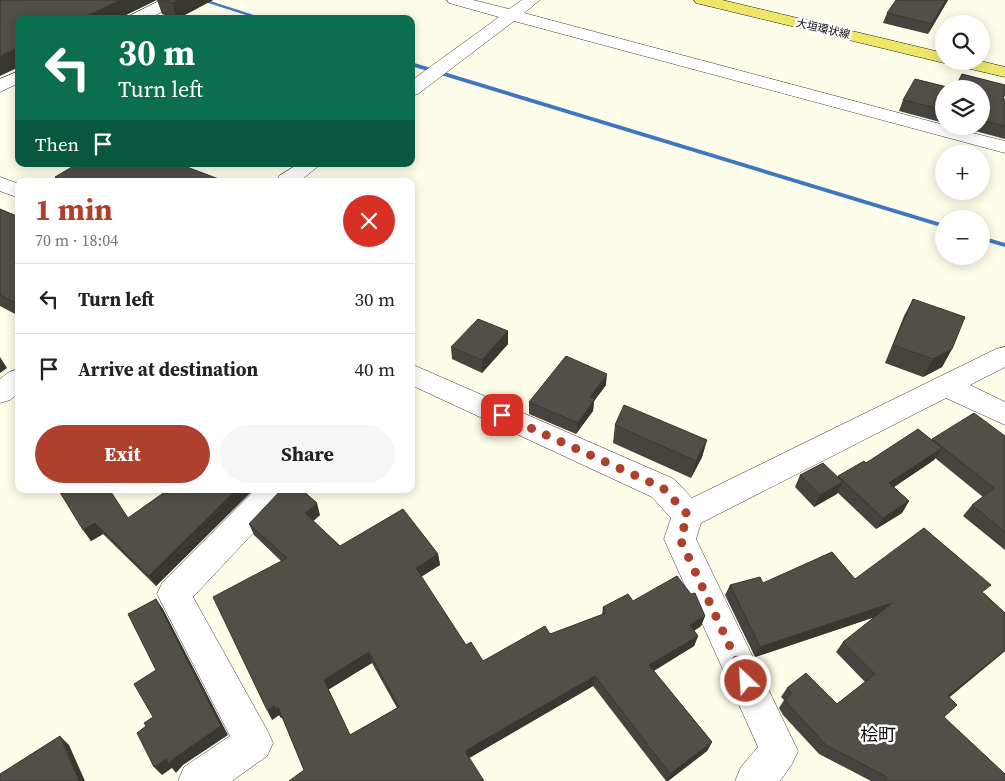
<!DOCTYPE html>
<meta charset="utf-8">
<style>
:root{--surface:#fff;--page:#f6f6f6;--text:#222;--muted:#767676;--line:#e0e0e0;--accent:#af402e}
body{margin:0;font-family:"Source Serif 4","Noto Sans JP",serif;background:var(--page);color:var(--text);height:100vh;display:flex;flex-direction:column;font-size:19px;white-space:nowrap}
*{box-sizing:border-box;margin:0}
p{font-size:16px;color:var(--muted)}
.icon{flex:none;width:28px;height:28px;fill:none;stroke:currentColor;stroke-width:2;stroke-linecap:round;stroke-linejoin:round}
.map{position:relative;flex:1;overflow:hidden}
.side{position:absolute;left:15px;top:178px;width:400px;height:315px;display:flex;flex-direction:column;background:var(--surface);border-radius:10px;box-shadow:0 2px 12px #0003}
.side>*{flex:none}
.hud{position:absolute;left:15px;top:15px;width:400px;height:152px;border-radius:10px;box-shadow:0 2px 12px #0003;background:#0b6e4f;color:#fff;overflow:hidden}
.controls{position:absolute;left:935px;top:15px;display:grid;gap:10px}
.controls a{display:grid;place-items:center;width:55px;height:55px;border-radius:50%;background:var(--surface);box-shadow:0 2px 12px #0003;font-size:25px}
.pin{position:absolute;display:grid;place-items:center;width:42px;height:42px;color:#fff;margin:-21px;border-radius:10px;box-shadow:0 2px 8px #0006}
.me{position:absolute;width:55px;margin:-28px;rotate:335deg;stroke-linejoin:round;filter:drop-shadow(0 0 4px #0008)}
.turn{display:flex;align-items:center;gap:18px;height:105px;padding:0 20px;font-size:22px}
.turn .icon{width:65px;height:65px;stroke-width:2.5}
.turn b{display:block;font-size:35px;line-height:42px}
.then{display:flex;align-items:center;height:48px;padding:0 20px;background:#0003;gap:10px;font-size:19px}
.round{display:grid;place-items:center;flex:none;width:52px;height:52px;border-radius:26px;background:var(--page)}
.overview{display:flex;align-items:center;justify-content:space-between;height:85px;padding:0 20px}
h1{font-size:30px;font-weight:700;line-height:38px;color:var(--accent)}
.button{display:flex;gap:10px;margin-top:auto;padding:10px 20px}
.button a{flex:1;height:58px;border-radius:30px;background:var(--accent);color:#fff;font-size:20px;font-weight:700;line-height:58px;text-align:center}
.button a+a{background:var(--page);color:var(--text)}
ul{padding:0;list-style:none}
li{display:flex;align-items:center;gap:15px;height:70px;padding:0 20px;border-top:1px solid var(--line)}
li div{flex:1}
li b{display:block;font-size:19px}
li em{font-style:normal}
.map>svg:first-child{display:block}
</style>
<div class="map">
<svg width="1005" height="781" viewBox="0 0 1005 781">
<rect width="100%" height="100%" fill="#fdfde9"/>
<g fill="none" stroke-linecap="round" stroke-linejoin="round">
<g fill="#3f76c2" fill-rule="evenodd">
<polygon points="199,0 207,0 266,19 258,19"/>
<polygon points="411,62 944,224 944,228 411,66"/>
<polygon points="981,236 1005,243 1005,247 981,240"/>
</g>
<g stroke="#3d3d3d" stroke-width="1">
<g id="minor">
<polygon points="161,0 181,0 179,3 148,19 127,19 129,16"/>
<polygon points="447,0 473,0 509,9 522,0 540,0 524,13 944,125 944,126 1005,141 1005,153 514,21 418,94 411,96 411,81 499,17 449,3"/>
<polygon points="19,71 19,83 0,92 0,79"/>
<polygon points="298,164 321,164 300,181 277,181 279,176"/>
<polygon points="0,177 19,184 19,198 0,191"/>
<polygon points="1005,347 1005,367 970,385 1005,402 1005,425 946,398 701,523 696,539 798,751 792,764 780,781 735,781 741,767 758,747 664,539 671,518 652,497 411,385 411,364 674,479 692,498 996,349"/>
<polygon points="19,369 19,393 10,400 0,403 0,379 9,372"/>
<polygon points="256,489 290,489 286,498 193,597 267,730 273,743 267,756 232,781 178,781 184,767 230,736 157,594 162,583"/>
</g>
</g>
<g stroke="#1b1b1b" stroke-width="1">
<polygon id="major" points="694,0 722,0 944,53 944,61 981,61 1005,67 1005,77 953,65 950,61 944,63 696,3"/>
</g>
<use href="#minor" fill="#fff" fill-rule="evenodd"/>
<use href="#major" fill="#eee669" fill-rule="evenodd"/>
</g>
<g fill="#47433e" fill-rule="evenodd">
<polygon points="157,0 213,0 177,19 162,14"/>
<polygon points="948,0 928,34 883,23 887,13"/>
<polygon points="962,74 1005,85 1005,94 1003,99 1005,99 1005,139 956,126 981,126 981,89 944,89 944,123 899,111 903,100 915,79 951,88 953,83 957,84"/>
<polygon points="55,177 224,181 58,181"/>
<polygon points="0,209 19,217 19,316 0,306"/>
<polygon points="913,299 952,349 942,367 923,377 885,363 904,316"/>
<polygon points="508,331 508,344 482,373 452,359 451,347"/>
<polygon points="606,385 594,401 593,411 576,434 529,414 529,402"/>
<polygon points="615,425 707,440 702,457 691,478 613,443"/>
<polygon points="1005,436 1005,550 963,516 972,505 983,497 935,458 934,460 894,487 909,501 902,513 876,529 838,493 814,507 795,487 800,475 837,477 866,463 932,440 932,439"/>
<polygon points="58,489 128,518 169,489 254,489 156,586 103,534 91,541"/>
<path d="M320,515L313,521L340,546L438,554L440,565L421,577L466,645L483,661L602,615L603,607L633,601L705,616L701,626L694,631L698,636L694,646L654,671L712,742L707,751L668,781H666L593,686L469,758L304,770L282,717L281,718L279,715L272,720L281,561L254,535L249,524ZM372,663L397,708L350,735L328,689Z"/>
<polygon points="855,579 984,593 1005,613 1005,651 949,697 944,717 1005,781 871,781 819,754 783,715 779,708 784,700 781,697 787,688 837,704 865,682 836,652 843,642 875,617 755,657 725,595 730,585"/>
</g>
<g fill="#393732">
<polygon points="120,0 157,0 118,19 80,19"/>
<polygon points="179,0 213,0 177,19 172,3"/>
<polygon points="946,0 948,0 928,34 932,24"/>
<polygon points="19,47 19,67 0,76 0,56"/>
<polygon points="508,331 508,344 482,373 482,360"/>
<polygon points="952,349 942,367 923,377 933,359"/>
<polygon points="0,357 7,368 0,373"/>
<polygon points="607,374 606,385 594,401 593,411 576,434 578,423 590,397"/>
<polygon points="707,440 702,457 691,478 696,461"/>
<polygon points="942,448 934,460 882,495 889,483"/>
<polygon points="843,482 837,494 814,507 820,495"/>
<polygon points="237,489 254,489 156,586 149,576"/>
<polygon points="909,501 902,513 876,529 883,518"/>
<polygon points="317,503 320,515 309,525 305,513"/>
<polygon points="95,523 103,534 91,541 83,530"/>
<polygon points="438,554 440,565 417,579 416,568"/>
<polygon points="156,599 163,609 228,735 183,765 176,773 172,768 162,775 154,767 166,759"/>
<polygon points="892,603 884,614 755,657 760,647"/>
<polygon points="705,616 701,626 686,635 690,625"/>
<polygon points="698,636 694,646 646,675 649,665"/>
<polygon points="1005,650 1005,651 939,706 948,696"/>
<polygon points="369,652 372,663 328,690 324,680"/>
<polygon points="595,676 593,686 466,760 465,751"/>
<polygon points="274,706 278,707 282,717 281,718 279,715 272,720 267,710"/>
<polygon points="60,736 69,745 85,781 79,781"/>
<polygon points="712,742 707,751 668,781 667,781 670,774"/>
</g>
<g fill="#524e48" stroke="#393732" fill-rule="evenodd">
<polygon points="0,0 120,0 80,19 19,19 19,47 0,56"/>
<polygon points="161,0 179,0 172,3"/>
<polygon points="896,0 946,0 932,24 887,13"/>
<polygon points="962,74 1005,85 1005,94 1003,99 1005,99 1005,126 981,120 981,89 944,89 944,110 903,100 915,79 951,88 953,83 957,84"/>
<polygon points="77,164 179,164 224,181 66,181 55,177"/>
<polygon points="0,209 19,217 19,305 0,295"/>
<polygon points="913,299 965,317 952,349 933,359 893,345"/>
<polygon points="478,319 508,331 482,360 451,347"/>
<polygon points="566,356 607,374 590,397 595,399 578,423 529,402"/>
<polygon points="624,405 707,440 696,461 615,425"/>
<polygon points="974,413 1005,436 1005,532 972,505 994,488 932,439"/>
<polygon points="918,429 942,448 889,483 909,501 883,518 838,476 864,461 866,463"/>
<polygon points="823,463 843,482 820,495 800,475"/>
<polygon points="58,489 109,489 128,518 169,489 237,489 149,576 95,523 83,530"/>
<path d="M282,489H301L317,503L305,513L340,546L403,509L438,554L416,568L466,645L471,642L483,661L545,626L550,634L606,613L603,607L628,594L633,601L677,576L691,594L695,593L705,616L690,625L698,636L649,665L712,742L670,774L595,676L465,751L484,781H289L304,770L278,707L276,709L274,706L267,710L213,597L287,558L249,524ZM369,652L399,707L350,735L324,680Z"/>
<polygon points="924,528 991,585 982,592 1005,613 1005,650 948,696 957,705 944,717 1005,774 1005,781 884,781 887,777 826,745 789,705 785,699 792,693 787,688 806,673 837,704 875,674 843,642 892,603 760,647 730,585 760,577 763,583 832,552 855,579"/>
<polygon points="156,599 221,726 176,757 168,764 166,759 154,767 137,733 146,726 144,723 153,717 134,684 156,670 128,614"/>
<polygon points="60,736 79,781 0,781 0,774"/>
</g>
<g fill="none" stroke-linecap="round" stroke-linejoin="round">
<polyline stroke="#af402e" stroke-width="9" stroke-dasharray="0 16.2" points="502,415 663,488 688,515 680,539 746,681"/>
</g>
<g text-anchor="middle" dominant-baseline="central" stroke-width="5" stroke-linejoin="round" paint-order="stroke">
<g font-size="11" fill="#0a0a0a" stroke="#fff">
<text transform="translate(823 29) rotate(13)">大垣環状線</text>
</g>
<g font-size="18" fill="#0a0a0a" stroke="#fff">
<text x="878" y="734">桧町</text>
</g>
</g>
</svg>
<div class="controls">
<a><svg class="icon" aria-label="search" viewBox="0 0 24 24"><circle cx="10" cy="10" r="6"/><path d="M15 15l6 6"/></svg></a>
<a><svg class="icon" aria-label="layers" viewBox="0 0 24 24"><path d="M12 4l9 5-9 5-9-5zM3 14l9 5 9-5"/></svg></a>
<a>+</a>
<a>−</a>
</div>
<div class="pin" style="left:502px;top:415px;background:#d93025"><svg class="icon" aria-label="arrive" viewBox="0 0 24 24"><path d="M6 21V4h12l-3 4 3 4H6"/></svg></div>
<svg class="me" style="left:746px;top:681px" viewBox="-20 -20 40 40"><circle r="17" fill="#af402e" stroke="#fff" stroke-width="3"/><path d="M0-11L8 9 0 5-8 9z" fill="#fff"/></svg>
<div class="hud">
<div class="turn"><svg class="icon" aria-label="left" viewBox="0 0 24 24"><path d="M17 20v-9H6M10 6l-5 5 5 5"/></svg><div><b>30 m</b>Turn left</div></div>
<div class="then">Then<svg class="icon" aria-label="arrive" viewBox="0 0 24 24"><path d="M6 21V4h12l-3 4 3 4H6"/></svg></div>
</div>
<section class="side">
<div class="overview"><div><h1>1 min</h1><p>70 m · 18:04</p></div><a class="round" style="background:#d93025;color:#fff"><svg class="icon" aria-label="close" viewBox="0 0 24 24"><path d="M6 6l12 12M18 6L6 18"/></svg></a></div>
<ul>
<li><svg class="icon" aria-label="left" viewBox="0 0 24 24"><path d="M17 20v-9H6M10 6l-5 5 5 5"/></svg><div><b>Turn left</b></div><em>30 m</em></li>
<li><svg class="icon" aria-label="arrive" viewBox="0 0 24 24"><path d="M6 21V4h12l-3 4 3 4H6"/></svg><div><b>Arrive at destination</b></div><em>40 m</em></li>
</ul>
<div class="button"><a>Exit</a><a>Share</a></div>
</section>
</div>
